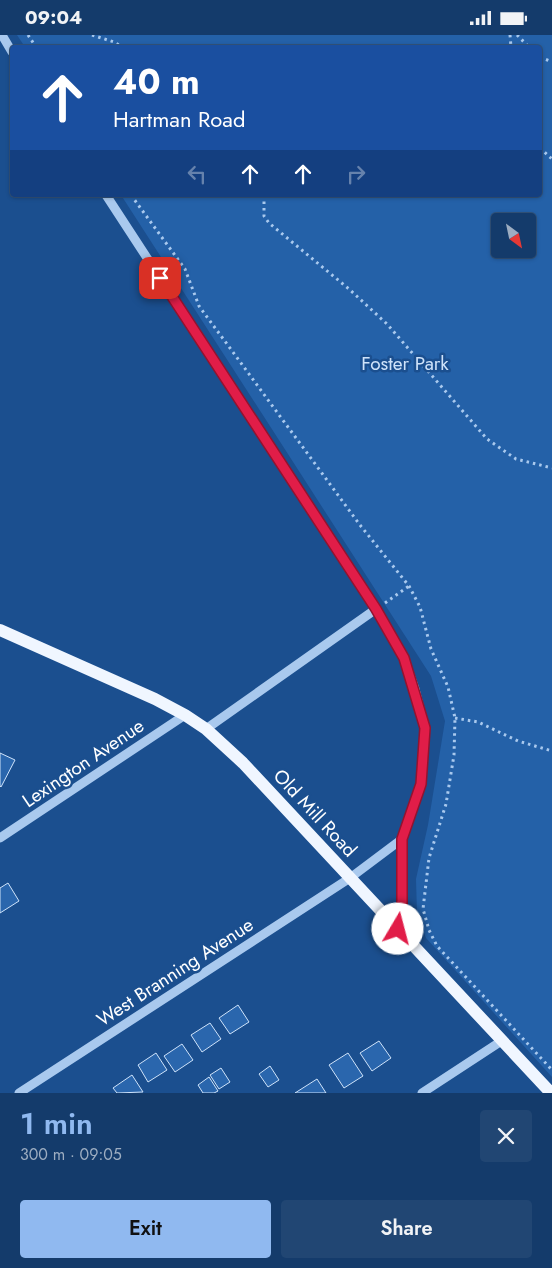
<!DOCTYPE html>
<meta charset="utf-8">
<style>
:root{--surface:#143b6b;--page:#214673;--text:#f1f3f6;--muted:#9dadc1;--line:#33557e;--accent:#90b9f0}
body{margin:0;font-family:Jost,sans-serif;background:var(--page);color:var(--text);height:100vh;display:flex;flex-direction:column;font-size:19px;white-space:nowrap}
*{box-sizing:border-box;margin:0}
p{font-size:16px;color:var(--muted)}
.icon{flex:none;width:28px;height:28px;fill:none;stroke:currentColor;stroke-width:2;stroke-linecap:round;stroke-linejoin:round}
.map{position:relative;height:1058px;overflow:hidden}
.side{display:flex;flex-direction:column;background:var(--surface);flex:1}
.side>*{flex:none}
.top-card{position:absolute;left:10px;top:10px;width:532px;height:152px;border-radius:5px;box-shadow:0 1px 4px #0004,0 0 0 1px var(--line);background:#1a4fa0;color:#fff;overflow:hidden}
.needle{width:32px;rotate:147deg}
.controls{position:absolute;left:491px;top:178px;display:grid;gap:10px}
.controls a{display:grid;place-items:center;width:45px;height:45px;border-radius:5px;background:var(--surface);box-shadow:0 1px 4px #0004,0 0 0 1px var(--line);font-size:25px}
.pin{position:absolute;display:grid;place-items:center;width:42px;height:42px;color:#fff;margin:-21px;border-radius:10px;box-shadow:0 2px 8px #0006}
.me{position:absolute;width:55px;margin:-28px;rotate:8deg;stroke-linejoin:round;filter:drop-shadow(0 0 4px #0008)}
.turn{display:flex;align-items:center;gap:18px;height:105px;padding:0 20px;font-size:22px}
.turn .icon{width:65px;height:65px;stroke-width:2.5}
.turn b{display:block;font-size:35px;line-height:42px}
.lanes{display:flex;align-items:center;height:48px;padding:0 20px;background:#0003;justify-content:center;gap:25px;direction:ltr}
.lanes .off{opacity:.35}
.round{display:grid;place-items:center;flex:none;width:52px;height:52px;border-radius:5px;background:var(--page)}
.head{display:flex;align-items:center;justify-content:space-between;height:85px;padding:0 20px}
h1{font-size:30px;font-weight:600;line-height:38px;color:var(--accent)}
.primary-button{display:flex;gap:10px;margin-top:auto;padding:10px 20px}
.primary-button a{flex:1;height:58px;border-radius:5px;background:var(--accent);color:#111;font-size:20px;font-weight:600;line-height:58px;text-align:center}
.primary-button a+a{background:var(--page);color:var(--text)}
.status{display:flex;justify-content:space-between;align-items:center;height:35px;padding:0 25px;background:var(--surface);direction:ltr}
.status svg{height:14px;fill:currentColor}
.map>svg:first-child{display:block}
</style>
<div class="status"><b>09:04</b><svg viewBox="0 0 49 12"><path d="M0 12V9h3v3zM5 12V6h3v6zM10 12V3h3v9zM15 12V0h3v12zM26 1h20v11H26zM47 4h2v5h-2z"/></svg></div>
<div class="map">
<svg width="552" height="1058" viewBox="0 0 552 1058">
<rect width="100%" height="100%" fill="#1b4f8f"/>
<path fill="#2461a8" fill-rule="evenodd" d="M17,0H552V1042L426,903L417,878L416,844L428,790L445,686L431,641L121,160H540V12H25ZM500,186H528V214H500Z"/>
<g fill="#2a66ad" stroke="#cfe3fa">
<polygon points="0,718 15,725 1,752 0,751"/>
<polygon points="8,848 19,866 0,878 0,853"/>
<polygon points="238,970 249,987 230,999 219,983"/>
<polygon points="210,988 221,1004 202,1017 191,1000"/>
<polygon points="379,1006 391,1023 372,1036 360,1018"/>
<polygon points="182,1009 193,1025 175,1037 164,1021"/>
<polygon points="156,1018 167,1035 148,1047 138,1030"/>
<polygon points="348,1018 363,1041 344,1053 329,1030"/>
<polygon points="270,1031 279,1045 268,1052 259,1039"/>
<polygon points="221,1033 230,1047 219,1054 210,1040"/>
<polygon points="132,1040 143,1057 117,1058 113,1053"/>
<polygon points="209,1042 218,1056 214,1058 203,1058 198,1050"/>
<polygon points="317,1044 326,1058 295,1058"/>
</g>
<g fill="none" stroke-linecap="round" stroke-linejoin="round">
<g stroke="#a9c9ee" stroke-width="3" stroke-dasharray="2.5 4" stroke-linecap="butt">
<polyline points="28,0 36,12"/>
<polyline points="92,0 114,7 122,12"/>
<polyline points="510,0 511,12"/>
<polyline points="517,0 529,12"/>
<polyline points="540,22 552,27"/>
<polyline points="540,113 552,124"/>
<polyline points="131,160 185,234 199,271 360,490 409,551 420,572 431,614 448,652 455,683 454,720 446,769 429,823 423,874 429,895 437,911 552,1035"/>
<polyline points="264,160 264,181 269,188 349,254 387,289 487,404 516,424 552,433"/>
<polyline points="385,568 409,551"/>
<polyline points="455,683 478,687 518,706 552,716"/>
</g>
<g stroke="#a9c9ee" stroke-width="9">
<polyline points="2,0 12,17"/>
<polyline points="206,694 376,574"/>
<polyline points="0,803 185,680"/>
<polyline points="398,894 402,876 402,804"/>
<polyline points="19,1058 350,843 402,804 421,749 425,693 415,654 404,623 376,574 106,160"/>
<polyline points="422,1058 503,1005"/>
</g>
<polyline stroke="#f0f6ff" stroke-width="12" points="0,595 155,664 185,680 206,694 243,728 551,1058"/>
</g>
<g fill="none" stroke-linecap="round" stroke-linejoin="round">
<g stroke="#92132f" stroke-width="12">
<polyline id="route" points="160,243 376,574 404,623 425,693 421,749 402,804 402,876 398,894"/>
</g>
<use href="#route" stroke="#e11d48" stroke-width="9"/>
</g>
<g text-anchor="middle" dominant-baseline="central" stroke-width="5" stroke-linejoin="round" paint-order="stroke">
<g font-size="19" fill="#cfe3fa" stroke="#1b4f8f">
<text x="405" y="328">Foster Park</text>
</g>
<g font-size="19" fill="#fff" stroke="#1b4f8f">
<text transform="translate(83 728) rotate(-34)">Lexington Avenue</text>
<text transform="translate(315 778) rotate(47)">Old Mill Road</text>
<text transform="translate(175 937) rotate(-33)">West Branning Avenue</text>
</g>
</g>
</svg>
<div class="controls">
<a><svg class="needle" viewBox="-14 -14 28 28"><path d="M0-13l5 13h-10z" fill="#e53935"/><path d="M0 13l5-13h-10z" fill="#9dadc1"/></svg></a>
</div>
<div class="pin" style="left:160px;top:243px;background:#d93025"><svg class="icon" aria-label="arrive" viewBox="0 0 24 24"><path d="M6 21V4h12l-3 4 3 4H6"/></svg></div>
<svg class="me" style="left:398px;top:894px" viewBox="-20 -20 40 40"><circle r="19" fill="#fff"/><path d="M0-13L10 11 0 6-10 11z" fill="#e11d48"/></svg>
<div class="top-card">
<div class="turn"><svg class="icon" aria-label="ahead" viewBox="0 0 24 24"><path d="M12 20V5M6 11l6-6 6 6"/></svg><div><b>40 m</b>Hartman Road</div></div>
<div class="lanes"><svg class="icon off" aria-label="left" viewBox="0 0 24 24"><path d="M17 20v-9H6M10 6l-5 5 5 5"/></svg><svg class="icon" aria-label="ahead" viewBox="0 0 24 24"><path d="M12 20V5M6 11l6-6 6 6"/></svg><svg class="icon" aria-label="ahead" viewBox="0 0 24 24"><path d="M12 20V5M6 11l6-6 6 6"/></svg><svg class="icon off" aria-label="right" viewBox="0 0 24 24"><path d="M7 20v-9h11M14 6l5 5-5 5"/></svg></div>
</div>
</div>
<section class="side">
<div class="head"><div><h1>1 min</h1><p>300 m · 09:05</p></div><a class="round"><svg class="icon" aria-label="close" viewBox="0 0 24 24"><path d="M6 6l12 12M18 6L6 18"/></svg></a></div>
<div class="primary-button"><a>Exit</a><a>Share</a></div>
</section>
